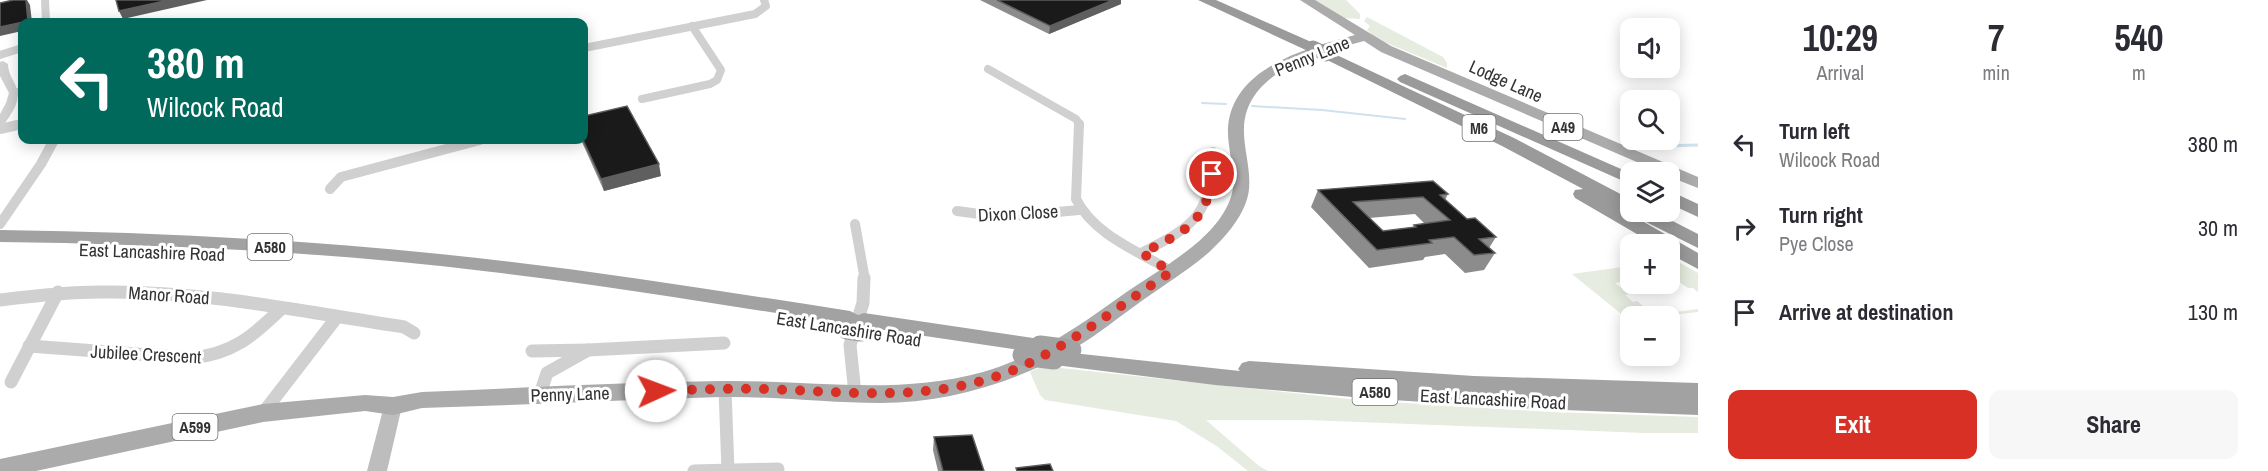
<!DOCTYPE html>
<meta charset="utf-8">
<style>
:root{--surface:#fff;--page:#f7f7f7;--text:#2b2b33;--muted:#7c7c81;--accent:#d93025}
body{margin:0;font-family:"Archivo Narrow",sans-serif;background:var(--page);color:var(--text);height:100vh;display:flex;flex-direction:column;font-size:22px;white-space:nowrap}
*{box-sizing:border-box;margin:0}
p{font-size:20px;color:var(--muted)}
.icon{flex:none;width:33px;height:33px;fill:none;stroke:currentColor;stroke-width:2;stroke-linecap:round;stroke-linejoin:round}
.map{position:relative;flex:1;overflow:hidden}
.drawer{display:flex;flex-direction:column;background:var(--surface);width:570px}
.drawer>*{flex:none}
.guide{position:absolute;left:18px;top:18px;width:570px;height:126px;border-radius:12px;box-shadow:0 3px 15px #0003;background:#00695c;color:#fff;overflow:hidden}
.fabs{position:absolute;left:1620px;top:18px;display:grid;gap:12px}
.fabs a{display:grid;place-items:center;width:60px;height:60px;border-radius:12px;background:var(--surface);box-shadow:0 3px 15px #0003;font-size:30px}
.pin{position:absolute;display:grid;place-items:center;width:51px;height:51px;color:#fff;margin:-26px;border:3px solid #fff;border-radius:50%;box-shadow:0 2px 6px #0007}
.me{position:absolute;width:66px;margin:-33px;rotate:88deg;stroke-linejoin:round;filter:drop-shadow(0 0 4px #0008)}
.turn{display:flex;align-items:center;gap:21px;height:126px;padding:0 30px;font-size:27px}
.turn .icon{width:78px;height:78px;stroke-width:2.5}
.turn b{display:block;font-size:42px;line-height:51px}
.eta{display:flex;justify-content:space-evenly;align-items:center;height:102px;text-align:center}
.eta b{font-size:36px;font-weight:700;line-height:42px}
.cta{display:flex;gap:12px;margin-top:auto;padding:12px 30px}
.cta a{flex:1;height:69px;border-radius:12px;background:var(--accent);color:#fff;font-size:24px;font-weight:700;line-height:69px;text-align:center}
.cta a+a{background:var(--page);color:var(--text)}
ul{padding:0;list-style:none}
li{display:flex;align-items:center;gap:18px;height:84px;padding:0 30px}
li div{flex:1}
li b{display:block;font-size:22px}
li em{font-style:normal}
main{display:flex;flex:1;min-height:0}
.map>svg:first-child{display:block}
</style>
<main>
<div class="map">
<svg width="1698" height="471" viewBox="0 0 1698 471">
<rect width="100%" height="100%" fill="#fff"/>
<g fill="#e6ecdf">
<polygon points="1314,0 1346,0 1360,14 1360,19 1341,18"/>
<polygon points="1367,17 1443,57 1447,63 1447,68 1377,39 1367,30 1370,26 1364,21"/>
<polygon points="1675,260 1698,273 1698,292 1693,288 1688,288 1670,276 1670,261"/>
<polygon points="1630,266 1630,280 1615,283 1629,294 1625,295 1633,302 1637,301 1654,315 1698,309 1698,312 1663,316 1630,316 1630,321 1572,274"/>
<polygon points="1042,366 1358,400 1552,412 1698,417 1698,433 1645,433 1306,420 1206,420 1259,466 1268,471 1248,471 1218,447 1176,421 1045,400 1040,395 1030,372"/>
</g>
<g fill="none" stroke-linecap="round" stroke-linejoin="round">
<g stroke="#cfe2ee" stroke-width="2">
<polyline points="1202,103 1226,104"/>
<polyline points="1252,106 1322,110 1405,119"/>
</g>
<polyline stroke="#cfe2ee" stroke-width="3" points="1661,146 1698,145"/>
<g stroke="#d0d0d0" stroke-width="8">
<polyline points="45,0 46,22"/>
<polyline points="584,48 755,14 766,6 764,0"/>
<polyline points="0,55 22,48"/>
<polyline points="988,69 1076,119 1080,125"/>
<polyline points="14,93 22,91"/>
<polyline points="642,99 710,84 717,80 721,70 692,26"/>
<polyline points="16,125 22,124"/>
</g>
<g stroke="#d0d0d0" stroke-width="10">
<path d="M1079,124L1076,199C1094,235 1138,251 1171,271"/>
<polyline points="0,129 22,124"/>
<polyline points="330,189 341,177 480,140"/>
<polyline points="957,211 1002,217 1079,210"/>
<polyline points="0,224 41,164 54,140"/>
<polyline points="855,224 865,280"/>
<path d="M1141,253C1196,225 1210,216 1213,152"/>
</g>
<g stroke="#d0d0d0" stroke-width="13">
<path d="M0,300C33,296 66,292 100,292C202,290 304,312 404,327L414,333"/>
<path d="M29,346L191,358C233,354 253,336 282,308"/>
<polyline points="588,350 724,343"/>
<polyline points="532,351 588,350 547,373 540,394"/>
<polyline points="11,382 58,292"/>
<polyline points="725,389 728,471"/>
<polyline points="855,394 850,345 863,303 864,278"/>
<polyline points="263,413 337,317"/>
<polyline points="694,471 778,469"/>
</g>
<path fill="#d0d0d0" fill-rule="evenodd" d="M3,61L8,64C8,71 11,76 14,82C23,100 14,109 4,125L0,126V114L6,103L9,93L0,76V62Z"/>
<polygon fill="#bdbdbd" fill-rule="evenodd" points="393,399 400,401 402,406 387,471 367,471 384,406 386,401"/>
<path fill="#ababab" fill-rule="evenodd" d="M1300,0H1315L1391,46L1698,177V188L1670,177V172H1660L1381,52L1364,41C1319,53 1247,70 1244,127C1243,147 1251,168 1249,189C1247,213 1225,238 1207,254C1187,271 1164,285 1143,300C1120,316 1098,335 1073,349C1015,383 947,403 880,403C827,403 774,396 721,397C622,400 522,405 422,408L393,415L365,411L263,422L36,471H0V459L263,404L365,395L393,397L422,392C522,388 622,382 723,381C810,380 897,396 983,372C1037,357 1083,323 1128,291C1149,277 1172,263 1192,247C1210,233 1230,211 1233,188C1235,168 1227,148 1228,127C1233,67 1307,48 1355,35Z"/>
<g fill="#a2a2a2" fill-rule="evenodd">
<path d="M0,230C147,232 294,239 440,254C578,268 714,290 850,311L858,315L864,313L1040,339L1047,341L1050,346L1047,351L1040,353L864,327L856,323L850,325C731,306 612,286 492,272C329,252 164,244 0,242Z"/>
<polygon points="1054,351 1240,371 1238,369 1242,363 1249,361 1474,376 1698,383 1698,415 1537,409 1376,399 1215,385 1047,364 1044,359 1047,354"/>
</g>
<g fill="#9a9a9a" fill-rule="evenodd">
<polygon points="1198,0 1216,0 1318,45 1320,48 1318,51 1308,51"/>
<polygon points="1326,50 1514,138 1630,199 1631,212 1623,210 1698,253 1698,269 1670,254 1670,244 1654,244 1575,198 1573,194 1575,190 1583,189 1502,146 1321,57 1319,54 1321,51"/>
<polygon points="1405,74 1630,173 1630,184 1400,82 1397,79 1400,76"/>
<polygon points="1670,191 1698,204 1698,217 1670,204"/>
<polygon points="1632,212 1655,212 1698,234 1698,248 1634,216"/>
</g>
<g stroke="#a2a2a2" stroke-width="21">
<polyline points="847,329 861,331"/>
<polyline points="1040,346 1071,350"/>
<polyline points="1023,355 1054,359"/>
</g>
<polyline stroke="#9a9a9a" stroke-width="15" points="1313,48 1326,54"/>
</g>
<g fill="#8c8c8c" fill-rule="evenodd">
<polygon points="980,0 1121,0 1121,4 1049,34"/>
<polygon points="581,140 584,140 661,176 604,191"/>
<path d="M1318,190L1448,194L1445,200L1467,219L1496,237L1489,248L1495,253L1484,270L1465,273L1445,254L1425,257L1423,260L1369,268L1311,207ZM1415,214L1425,224L1414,225L1413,227L1383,231L1369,218Z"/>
<polygon points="934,437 984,471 938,471 933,450"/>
</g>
<g fill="#5f5f5f">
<polygon points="26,0 27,0 30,5 32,22 22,22 22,31 0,36 0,27"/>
<polygon points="169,0 207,0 123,19 119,11"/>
<polygon points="1113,0 1121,0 1121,4 1049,34 1050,26"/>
<polygon points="659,164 661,176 604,191 601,179"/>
</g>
<g fill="#1a1a1a" stroke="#5f5f5f" stroke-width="1.5" fill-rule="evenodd">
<polygon points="13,0 26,0 28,21 0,27 0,3"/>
<polygon points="116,0 169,0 119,11"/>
<polygon points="997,0 1113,0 1050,26"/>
<polygon points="627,106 659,164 601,179 583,140 584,116"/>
<path d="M1433,181L1448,194L1440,195L1467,219L1475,218L1496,237L1479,239L1495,253L1474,255L1454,237L1429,240L1432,243L1377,250L1318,190ZM1423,197L1450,220L1414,225L1416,227L1383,231L1353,202Z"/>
<polygon points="972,435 984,471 943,471 934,437"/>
<polygon points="1050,464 1053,471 1017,471 1016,468"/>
</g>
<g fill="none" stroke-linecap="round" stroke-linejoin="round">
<path stroke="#d93025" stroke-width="10" stroke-dasharray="0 18" d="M656,391C692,390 729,388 765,389C853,392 937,404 1021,367C1075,342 1122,304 1171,272L1142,253C1182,233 1208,223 1212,174"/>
</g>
<g text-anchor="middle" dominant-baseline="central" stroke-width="6" stroke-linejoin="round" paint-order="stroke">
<g fill="#fff" stroke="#707070" stroke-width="1.5">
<rect x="1543.5" y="114" width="39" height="26" rx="4.5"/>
<rect x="1462.5" y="115" width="33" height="26" rx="4.5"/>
<rect x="247.5" y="234" width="45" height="26" rx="4.5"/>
<rect x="1352.5" y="379" width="45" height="26" rx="4.5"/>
<rect x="172.5" y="414" width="45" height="26" rx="4.5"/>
</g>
<g font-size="16" font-weight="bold" fill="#333">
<text x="1563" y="127">A49</text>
<text x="1479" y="128">M6</text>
<text x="270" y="247">A580</text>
<text x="1375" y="392">A580</text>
<text x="195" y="427">A599</text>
</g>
<g font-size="18" fill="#333" stroke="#fff">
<text transform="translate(1312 56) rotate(-22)">Penny Lane</text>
<text transform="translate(1506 81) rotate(24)">Lodge Lane</text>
<text transform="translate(1018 213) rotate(-3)">Dixon Close</text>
<text transform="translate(152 252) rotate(2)">East Lancashire Road</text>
<text transform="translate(169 295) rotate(4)">Manor Road</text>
<text transform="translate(849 329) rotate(9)">East Lancashire Road</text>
<text transform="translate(146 354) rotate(3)">Jubilee Crescent</text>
<text transform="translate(570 394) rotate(-2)">Penny Lane</text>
<text transform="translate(1493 399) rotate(3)">East Lancashire Road</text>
</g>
</g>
</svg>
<div class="fabs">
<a><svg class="icon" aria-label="sound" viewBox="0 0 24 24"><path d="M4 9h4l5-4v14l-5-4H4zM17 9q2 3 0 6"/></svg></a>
<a><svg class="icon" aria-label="search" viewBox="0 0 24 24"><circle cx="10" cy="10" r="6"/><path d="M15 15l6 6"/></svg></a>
<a><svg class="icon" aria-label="layers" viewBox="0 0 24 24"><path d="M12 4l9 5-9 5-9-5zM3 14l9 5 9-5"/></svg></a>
<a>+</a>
<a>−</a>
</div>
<div class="pin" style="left:1212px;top:174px;background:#d93025"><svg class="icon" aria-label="arrive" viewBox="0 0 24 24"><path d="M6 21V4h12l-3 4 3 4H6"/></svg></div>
<svg class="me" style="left:656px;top:391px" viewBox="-20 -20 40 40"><circle r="19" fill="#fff"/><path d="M0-13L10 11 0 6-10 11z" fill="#d93025"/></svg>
<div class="guide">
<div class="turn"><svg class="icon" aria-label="left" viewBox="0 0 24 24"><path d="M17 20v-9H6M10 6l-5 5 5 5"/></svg><div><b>380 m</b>Wilcock Road</div></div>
</div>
</div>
<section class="drawer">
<div class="eta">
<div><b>10:29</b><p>Arrival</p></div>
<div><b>7</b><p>min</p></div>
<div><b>540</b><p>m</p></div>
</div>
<ul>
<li><svg class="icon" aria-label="left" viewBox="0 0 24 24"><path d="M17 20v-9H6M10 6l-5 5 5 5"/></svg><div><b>Turn left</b><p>Wilcock Road</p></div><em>380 m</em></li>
<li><svg class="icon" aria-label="right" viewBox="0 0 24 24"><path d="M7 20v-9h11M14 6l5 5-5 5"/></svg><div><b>Turn right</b><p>Pye Close</p></div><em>30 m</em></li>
<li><svg class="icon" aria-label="arrive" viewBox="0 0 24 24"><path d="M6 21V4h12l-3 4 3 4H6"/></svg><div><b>Arrive at destination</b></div><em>130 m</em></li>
</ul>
<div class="cta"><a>Exit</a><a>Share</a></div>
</section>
</main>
